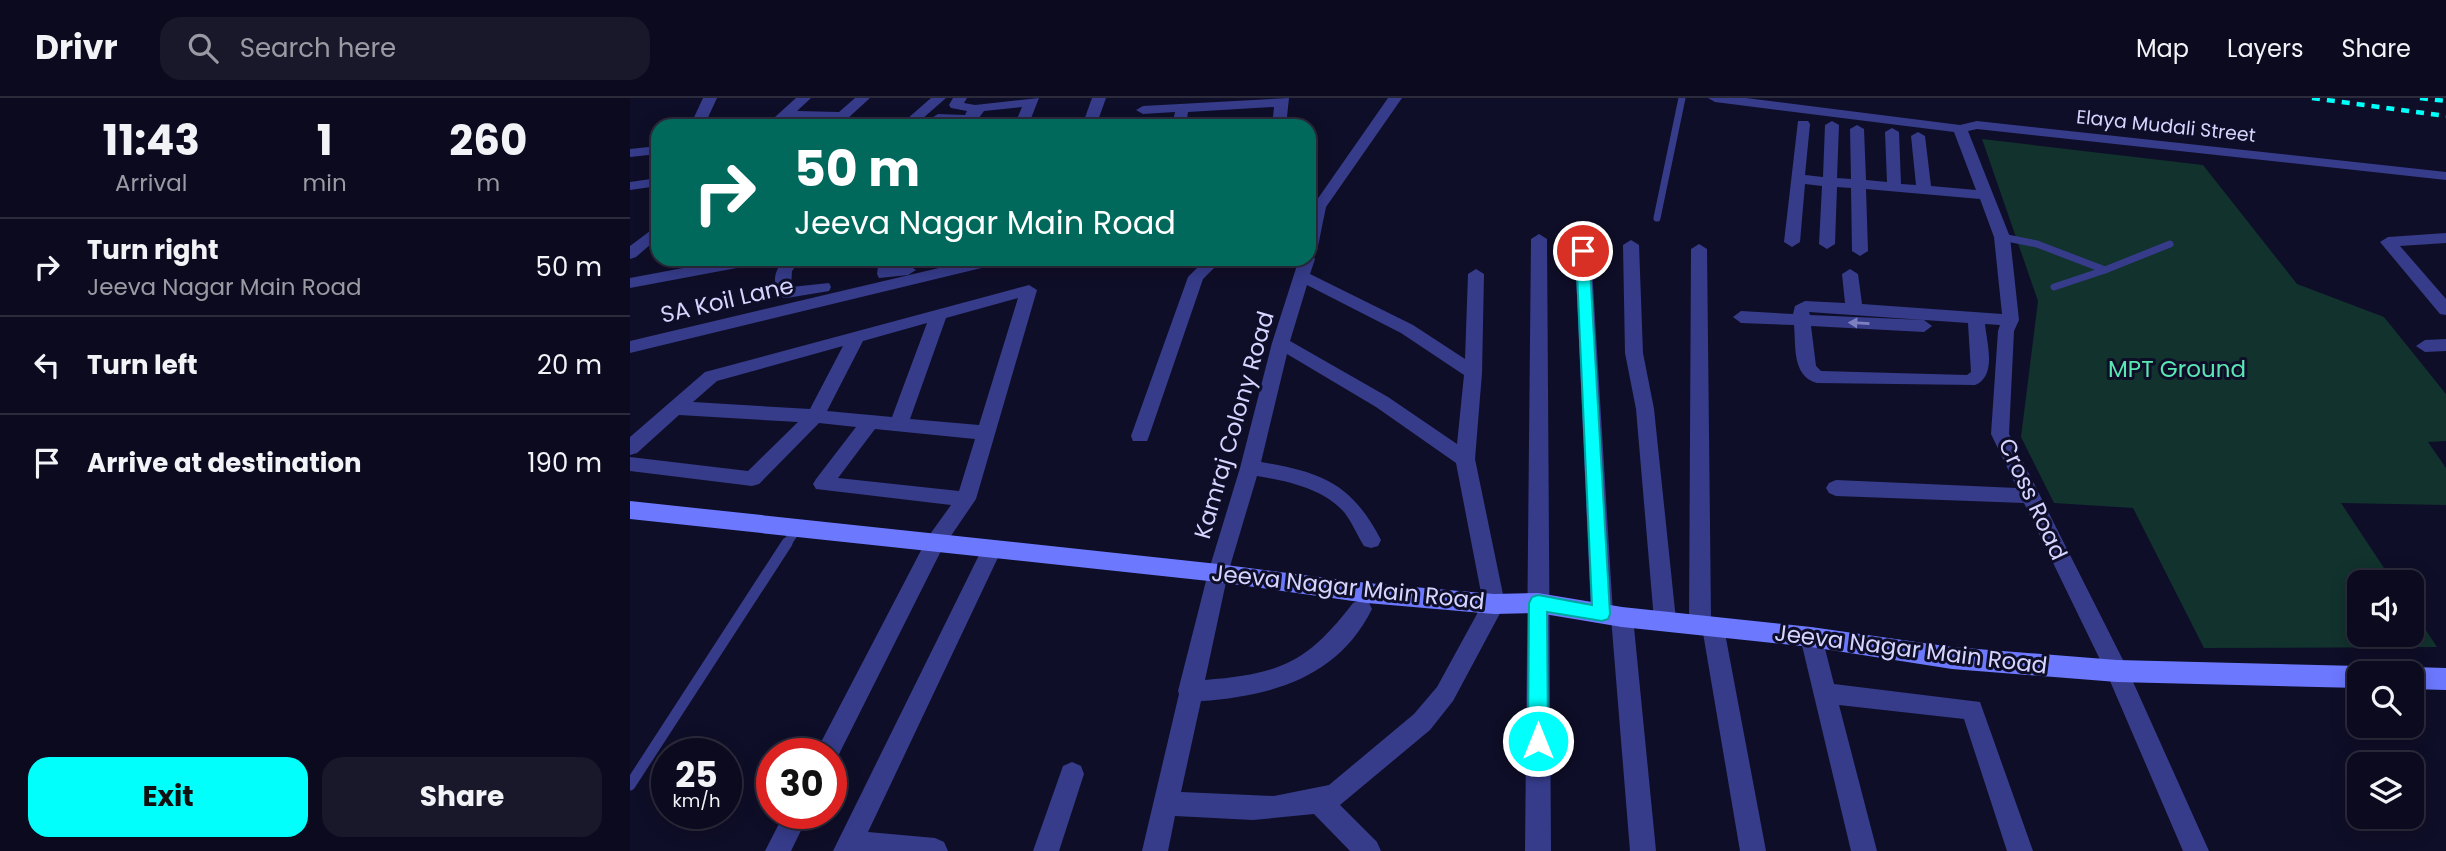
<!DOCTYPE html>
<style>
:root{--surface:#0b0a1e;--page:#19182b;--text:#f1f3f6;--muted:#9a9aa4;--line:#2b2b3c;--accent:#01fffb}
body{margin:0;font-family:Poppins,sans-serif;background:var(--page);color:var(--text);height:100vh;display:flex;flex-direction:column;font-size:26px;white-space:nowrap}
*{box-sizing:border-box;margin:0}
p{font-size:23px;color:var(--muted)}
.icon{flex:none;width:38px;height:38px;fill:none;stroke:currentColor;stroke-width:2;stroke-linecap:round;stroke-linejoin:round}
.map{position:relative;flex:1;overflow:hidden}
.details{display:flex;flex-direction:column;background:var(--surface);width:630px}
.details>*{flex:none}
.banner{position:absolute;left:21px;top:21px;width:665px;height:147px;border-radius:21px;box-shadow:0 4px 18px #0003,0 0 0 2px var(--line);background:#00695c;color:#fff;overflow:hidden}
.tools{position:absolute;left:1717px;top:472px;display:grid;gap:14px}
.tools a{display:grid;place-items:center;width:77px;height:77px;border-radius:14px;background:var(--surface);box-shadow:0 4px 18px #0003,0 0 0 2px var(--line);font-size:35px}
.speed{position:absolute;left:21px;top:640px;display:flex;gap:14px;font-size:35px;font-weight:700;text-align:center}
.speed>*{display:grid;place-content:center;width:91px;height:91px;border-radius:50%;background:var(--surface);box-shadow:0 4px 18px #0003,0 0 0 2px var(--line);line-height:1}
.speed small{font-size:18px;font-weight:400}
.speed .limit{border:10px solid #d22;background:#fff;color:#111}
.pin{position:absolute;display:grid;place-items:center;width:60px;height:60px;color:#fff;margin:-30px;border:4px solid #fff;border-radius:50%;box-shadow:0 2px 7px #0007}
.me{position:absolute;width:77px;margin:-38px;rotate:0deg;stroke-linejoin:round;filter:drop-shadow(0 0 5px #0008)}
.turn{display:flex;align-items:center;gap:24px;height:147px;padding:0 28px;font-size:32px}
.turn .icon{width:91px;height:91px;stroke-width:2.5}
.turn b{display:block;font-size:49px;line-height:60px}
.eta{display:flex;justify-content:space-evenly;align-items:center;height:119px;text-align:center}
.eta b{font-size:42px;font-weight:700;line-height:49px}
.cta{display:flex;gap:14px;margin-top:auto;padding:14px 28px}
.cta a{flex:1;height:80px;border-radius:21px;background:var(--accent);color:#111;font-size:28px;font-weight:700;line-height:80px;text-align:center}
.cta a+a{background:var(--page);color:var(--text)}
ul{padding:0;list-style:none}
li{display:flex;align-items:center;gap:21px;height:98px;padding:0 28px;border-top:2px solid var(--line)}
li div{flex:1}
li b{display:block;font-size:26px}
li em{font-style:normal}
header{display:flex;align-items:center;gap:42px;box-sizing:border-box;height:98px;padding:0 35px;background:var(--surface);border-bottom:2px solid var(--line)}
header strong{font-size:33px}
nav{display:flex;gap:38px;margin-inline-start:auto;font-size:24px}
.search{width:490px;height:63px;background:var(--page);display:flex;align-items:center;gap:18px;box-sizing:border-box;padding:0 24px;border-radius:21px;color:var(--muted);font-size:26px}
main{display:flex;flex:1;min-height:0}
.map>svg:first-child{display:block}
</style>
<header>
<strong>Drivr</strong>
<div class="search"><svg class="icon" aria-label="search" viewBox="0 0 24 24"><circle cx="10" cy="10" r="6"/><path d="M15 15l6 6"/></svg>Search here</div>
<nav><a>Map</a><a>Layers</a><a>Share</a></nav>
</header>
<main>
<section class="details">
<div class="eta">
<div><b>11:43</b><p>Arrival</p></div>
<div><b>1</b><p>min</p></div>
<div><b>260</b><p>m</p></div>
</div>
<ul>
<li><svg class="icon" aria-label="right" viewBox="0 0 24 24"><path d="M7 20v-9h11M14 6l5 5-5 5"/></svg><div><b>Turn right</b><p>Jeeva Nagar Main Road</p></div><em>50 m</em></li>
<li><svg class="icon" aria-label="left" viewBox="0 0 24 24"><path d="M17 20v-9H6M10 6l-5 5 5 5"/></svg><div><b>Turn left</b></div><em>20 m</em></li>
<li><svg class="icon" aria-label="arrive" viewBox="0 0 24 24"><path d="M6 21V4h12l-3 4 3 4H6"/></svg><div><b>Arrive at destination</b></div><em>190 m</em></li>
</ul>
<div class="cta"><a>Exit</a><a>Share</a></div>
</section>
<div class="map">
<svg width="1816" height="753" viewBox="0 0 1816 753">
<rect width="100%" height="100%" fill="#0f0e28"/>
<polygon fill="#11322d" points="1352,41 1573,67 1667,186 1754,219 1816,296 1816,343 1798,344 1816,370 1816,407 1711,405 1764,485 1729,485 1729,537 1782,537 1782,511 1807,549 1574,550 1503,410 1424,405 1391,339 1408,203"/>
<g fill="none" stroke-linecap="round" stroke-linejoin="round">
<g stroke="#363c8a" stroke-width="7">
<polyline points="1027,120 1052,0"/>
<polyline points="1372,139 1407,146 1475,172 1540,146"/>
<polyline points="1424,189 1475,172"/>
</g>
<polyline stroke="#363c8a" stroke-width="9" points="156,447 167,430"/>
<polyline stroke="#363c8a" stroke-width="11" points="0,687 157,445"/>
<g fill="#363c8a" fill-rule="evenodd">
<polygon points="73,0 87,0 74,28 60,28"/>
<polygon points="166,0 181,0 167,13 209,14 225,0 240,0 217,21 158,21 150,28 135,28"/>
<polygon points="301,0 316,0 284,28 269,28"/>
<path d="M323,0H337L334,5L345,7L409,0L398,28H384L392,9L354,13L343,28H329L331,24C316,23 304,28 289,28L308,16L335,17L337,13L321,10L319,7Z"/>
<polygon points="462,0 476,0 466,28 452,28"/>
<polygon points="659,0 656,28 642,28 644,9 558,14 556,28 542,28 545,14 513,16 506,12 513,8"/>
<path d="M758,0H772L696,109L687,153L682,157L685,161L680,176L783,227L835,261L838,176L846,171L854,176L852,275L845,361L875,506L823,603L800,632L710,707L747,744L751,753H720L684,716L623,722L545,718L538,753H512L549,596L548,593L578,475L610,370L642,245L669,161H679L682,109ZM677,187L771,235L834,277L827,346L758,299L660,243ZM657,256L746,309L826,365L853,505L807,589L784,616L699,687L644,698L551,694L571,603C641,598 708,580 742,511L739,505L731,502L723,505C677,565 650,576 575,582L598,475L627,378C657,383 692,390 714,414C722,424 727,437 734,448L741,450L748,448L751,442C722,386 692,374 631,364Z"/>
<path d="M1078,0H1116L1330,27L1347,23L1816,74V82L1347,31L1338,33L1380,139L1389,222L1384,233L1379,336L1495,566L1579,753H1553L1477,576L1394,405L1206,398L1199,395L1196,390L1199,385L1206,382L1387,390L1361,336L1368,233L1370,227L1355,226C1357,246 1367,278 1345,287L1187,285C1162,278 1166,249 1164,227L1111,225L1103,219L1111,213L1163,216L1165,208L1175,203L1215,205L1212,176L1220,171L1228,176L1232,206L1372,216L1364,139L1350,101L1236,91L1238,153L1230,158L1222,153L1221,90L1207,89L1205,146L1197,151L1189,146L1192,88L1175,86L1170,144L1162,149L1154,144L1168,23H1178L1180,26L1175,77L1193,79L1195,27L1202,23L1209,27L1207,80L1221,81L1220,31L1227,27L1234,31L1236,82L1257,84L1255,34L1262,30L1269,34L1271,86L1286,87L1281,38L1288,34L1295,38L1301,88L1346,92L1324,34L1085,4ZM1179,214L1338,225L1341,274L1337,277L1191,273L1186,268L1181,228L1294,234L1302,228L1294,222L1180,217Z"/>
<polygon points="28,48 28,56 0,59 0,51"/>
<polygon points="28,80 28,88 0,92 0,84"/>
<polygon points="28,127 28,140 6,159 0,161 0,148"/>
<polygon points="1816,135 1816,145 1770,148 1816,201 1816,217 1810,216 1750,144 1758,139"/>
<polygon points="909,136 917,141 921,753 895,753 901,141"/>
<polygon points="1001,142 1009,147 1013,255 1024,311 1046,522 1043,529 1035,531 1027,529 1024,522 1006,311 995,255 993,147"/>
<polygon points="1069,146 1077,151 1081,521 1091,523 1094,530 1136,753 1110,753 1073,535 1062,534 1059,527 1061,151"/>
<polygon points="953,148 961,153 983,516 992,510 1000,512 1003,519 1026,753 1000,753 981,519 972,525 964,522 961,516 945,153"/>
<polygon points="101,161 136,161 128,166 0,190 0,180"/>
<path d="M155,161H171L162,173L161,189L199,185L201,189L199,193L157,200L151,199C142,184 143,174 155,161Z"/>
<polygon points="249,161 265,161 264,169 278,167 286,172 278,177 249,180 247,176"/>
<polygon points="347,161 376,161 368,166 0,255 0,243"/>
<polygon points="576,161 593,161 573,181 519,338 517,343 503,343 501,338 558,179"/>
<path d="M399,187L407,192L346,401L312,451L205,664L201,666V656H185L189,648L298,439L321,407L186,391L183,386L186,381L226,329L189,325L129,386L122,388L0,373V359L118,373L168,324L49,317L7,355L0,357V339L75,274ZM388,200L349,327L280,321L316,220ZM297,225L262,319L197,313L233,243ZM213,248L180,311L63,304L87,283ZM245,331L345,341L329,393L208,380Z"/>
<polygon points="1816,241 1816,253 1795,254 1786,248 1795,242"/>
<polygon points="362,443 369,445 372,451 238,734 305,740 314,744 318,753 203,753 355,445"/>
<polygon points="1181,529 1189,532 1192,539 1204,586 1350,604 1403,753 1377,753 1334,621 1209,607 1247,753 1221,753 1170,539 1173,532"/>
<polygon points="442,664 451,668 454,676 429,753 403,753 433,668"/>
<polygon points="154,716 179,716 161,753 135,753"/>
</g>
<g fill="#6c79ff" fill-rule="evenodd">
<polygon points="0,403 588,466 737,485 864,496 908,495 992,509 1181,529 1322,549 1487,562 1729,568 1738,571 1740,576 1729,576 1729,590 1487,584 1322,571 1181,549 992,529 908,515 864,516 737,505 588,484 0,421"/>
<polygon points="1782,569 1816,570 1816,592 1782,591 1782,576 1772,576"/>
</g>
<g stroke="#01fffb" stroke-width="4.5" stroke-dasharray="8 7" stroke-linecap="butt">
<polyline points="1682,0 1816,18"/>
<polyline points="1790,0 1816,3"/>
</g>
</g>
<defs><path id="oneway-solid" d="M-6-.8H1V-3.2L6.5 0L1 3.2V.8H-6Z" transform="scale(1.75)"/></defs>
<use fill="#7e81bf" href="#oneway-solid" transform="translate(1229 225) rotate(-177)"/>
<polygon fill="#01fffb" stroke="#01a6a3" stroke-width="2" points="953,149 959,153 980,516 978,521 972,523 917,514 918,643 915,649 908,652 901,649 898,643 899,505 902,499 908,497 962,507 946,153"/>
<g text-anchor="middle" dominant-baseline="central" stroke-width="6" stroke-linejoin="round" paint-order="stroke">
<g font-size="19" fill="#d5d5ff" stroke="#0f0e28">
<text transform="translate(1536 28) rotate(6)">Elaya Mudali Street</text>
</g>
<g font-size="23" fill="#d5d5ff" stroke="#0f0e28">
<text transform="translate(97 202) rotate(-13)">SA Koil Lane</text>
<text transform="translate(604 327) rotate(-74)">Kamraj Colony Road</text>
<text transform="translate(1403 401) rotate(65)">Cross Road</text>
<text transform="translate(718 489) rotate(6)">Jeeva Nagar Main Road</text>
<text transform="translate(1281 551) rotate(7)">Jeeva Nagar Main Road</text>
</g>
<g font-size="23" fill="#59e7b3" stroke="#0f0e28">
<text x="1547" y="271">MPT Ground</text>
</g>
</g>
</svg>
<div class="tools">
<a><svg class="icon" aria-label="sound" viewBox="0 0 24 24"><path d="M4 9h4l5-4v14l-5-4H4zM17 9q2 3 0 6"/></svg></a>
<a><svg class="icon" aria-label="search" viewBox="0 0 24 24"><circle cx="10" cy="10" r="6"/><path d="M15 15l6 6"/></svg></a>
<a><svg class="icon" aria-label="layers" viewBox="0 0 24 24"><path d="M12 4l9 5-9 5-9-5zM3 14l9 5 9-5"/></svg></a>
</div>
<div class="speed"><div>25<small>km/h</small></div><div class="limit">30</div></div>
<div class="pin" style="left:953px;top:153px;background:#d93025"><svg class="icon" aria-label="arrive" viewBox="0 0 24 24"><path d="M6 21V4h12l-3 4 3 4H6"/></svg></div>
<svg class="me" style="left:908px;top:643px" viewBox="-20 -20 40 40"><circle r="17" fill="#01fffb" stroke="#fff" stroke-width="3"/><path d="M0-11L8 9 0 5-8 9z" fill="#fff"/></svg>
<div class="banner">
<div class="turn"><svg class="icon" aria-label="right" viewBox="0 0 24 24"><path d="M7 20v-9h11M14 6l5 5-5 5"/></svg><div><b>50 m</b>Jeeva Nagar Main Road</div></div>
</div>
</div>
</main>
